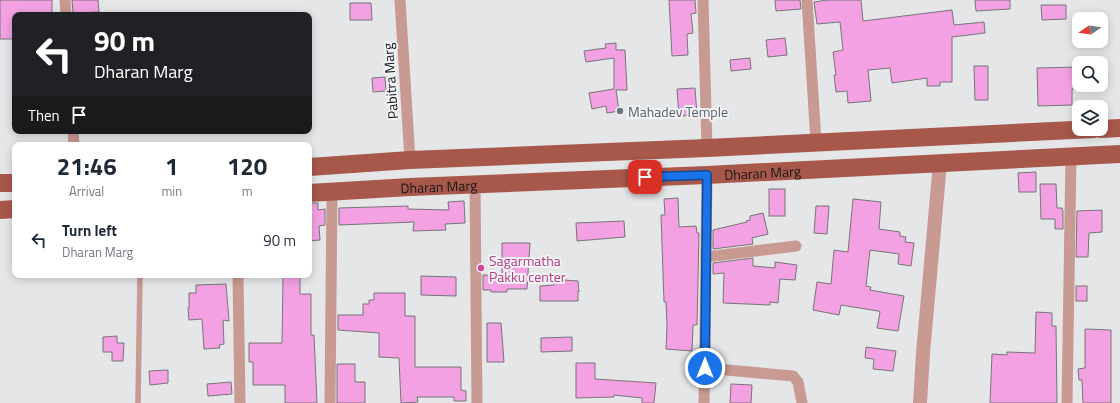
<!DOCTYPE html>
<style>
:root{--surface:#fff;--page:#f2f2f3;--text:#1f2937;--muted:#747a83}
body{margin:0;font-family:"Titillium Web",sans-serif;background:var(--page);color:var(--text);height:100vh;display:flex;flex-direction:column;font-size:15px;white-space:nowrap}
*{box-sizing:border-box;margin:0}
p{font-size:13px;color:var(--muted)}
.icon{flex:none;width:22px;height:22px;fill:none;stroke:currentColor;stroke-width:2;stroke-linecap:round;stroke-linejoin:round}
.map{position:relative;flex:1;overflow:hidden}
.side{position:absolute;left:12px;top:142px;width:300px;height:136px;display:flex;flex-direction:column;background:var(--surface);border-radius:8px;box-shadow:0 2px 10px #0003}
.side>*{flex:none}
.banner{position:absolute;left:12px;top:12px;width:300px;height:122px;border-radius:8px;box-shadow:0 2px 10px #0003;background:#202124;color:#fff;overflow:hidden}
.needle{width:26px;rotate:257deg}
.fabs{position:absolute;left:1072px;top:12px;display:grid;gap:8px}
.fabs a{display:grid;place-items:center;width:36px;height:36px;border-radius:8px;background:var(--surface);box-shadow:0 2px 10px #0003;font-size:20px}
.pin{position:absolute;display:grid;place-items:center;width:34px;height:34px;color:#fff;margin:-17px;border-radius:8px;box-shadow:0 2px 6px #0006}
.me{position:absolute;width:44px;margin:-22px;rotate:0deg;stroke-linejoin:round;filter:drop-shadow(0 0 3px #0008)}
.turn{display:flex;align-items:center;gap:14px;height:84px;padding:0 16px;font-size:18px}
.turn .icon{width:52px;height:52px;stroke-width:2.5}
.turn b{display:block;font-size:28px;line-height:34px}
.then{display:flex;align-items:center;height:38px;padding:0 16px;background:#0003;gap:8px;font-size:15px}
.eta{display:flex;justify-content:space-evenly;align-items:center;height:68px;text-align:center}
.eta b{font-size:24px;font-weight:700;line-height:28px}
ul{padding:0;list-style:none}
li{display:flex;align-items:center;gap:12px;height:60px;padding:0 16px}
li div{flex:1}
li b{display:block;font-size:15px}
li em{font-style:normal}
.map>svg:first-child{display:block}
</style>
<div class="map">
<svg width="1120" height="403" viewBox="0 0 1120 403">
<rect width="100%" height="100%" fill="#e4e6e7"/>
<g fill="#f3a1e3" stroke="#767576">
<polygon points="0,0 52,0 52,15 15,15 15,39 0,39"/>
<polygon points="72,0 98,0 99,12 73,13"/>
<polygon points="669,0 695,0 696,13 691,14 693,33 687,34 688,55 672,56"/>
<polygon points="775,0 800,0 801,9 776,11"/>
<polygon points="827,0 861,0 863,21 952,10 954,25 984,22 985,33 952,37 952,82 940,82 940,86 927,86 927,78 892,83 890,68 868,70 871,101 848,103 847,91 836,92 834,75 836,75 833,52 843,50 840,22 817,24 814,2"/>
<polygon points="975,0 1010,0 1010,9 976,11"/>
<polygon points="350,3 371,3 372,20 350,20"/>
<polygon points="1041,5 1066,5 1066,19 1042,20"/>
<polygon points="785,38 787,55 768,57 766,40"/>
<polygon points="616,43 616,50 625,50 627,90 616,90 619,111 607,113 606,106 592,109 589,93 614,89 614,58 586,62 584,51 606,48 605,44"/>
<polygon points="750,58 751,69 731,71 730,60"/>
<polygon points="974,66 988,66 988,100 975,100"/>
<polygon points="1078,67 1078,89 1072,89 1072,105 1038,106 1037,68"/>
<polygon points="385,77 386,91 373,92 372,78"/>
<polygon points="695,88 697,115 679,116 677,89"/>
<polygon points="1036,172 1036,192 1019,192 1018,173"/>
<polygon points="1040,184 1056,184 1057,208 1062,208 1063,211 1063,229 1055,229 1055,219 1041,219"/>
<rect x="769" y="189" width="16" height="27"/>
<polygon points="678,198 679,227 696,226 697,233 699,233 697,325 693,325 692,351 666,349 667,326 666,302 664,302 661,215 665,215 664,199"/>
<polygon points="853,199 881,202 879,229 900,232 900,236 906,237 905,242 914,243 911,266 898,264 899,254 870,250 866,286 871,287 870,290 904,296 898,331 877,328 880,312 878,311 841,305 839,315 813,310 817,282 831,284 834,250 848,252"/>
<polygon points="464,201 465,223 445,224 446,230 413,231 414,222 339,225 339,208 408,206 408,209 449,210 448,202"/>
<polygon points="309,203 318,203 318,210 325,209 325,225 319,226 320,240 309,241"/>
<polygon points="816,206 829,206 827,234 814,233"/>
<polygon points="1102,210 1102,232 1089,233 1088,257 1076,257 1077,211"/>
<polygon points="763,213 768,234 752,238 753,244 713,249 713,230 747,222 746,221 750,220 750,216"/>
<polygon points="624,221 625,237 577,241 576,223"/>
<polygon points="502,243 530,243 527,289 507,289 507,292 491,292 491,290 483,290 483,275 502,275"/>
<polygon points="753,258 753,266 775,268 775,262 797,265 795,280 780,279 778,303 770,302 770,305 723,303 724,273 713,274 713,263"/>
<polygon points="421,276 456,277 456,296 421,295"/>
<polygon points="283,277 300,277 300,294 311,294 311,335 314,335 317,403 285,403 285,385 253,385 253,362 249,362 249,343 282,343"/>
<polygon points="564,280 578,281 579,292 578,291 578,301 540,301 540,286 554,285 553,281"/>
<polygon points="226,284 229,321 223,320 224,344 219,345 220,348 204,349 202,319 189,320 188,308 189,308 189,293 196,293 196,285"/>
<rect x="1076" y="286" width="11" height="15"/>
<polygon points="374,293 405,293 405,316 415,316 415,367 461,367 461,390 466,391 466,401 454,401 454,397 417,397 418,402 401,403 399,358 379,357 379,333 338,330 338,315 363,315 363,304 369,304 369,300 374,300"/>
<polygon points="1036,312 1052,313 1052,326 1056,326 1057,403 990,403 992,354 1007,355 1007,352 1035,353"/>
<polygon points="487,323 501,323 504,362 487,362"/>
<polygon points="1085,329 1111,330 1111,403 1083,403 1082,380 1079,380 1078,369 1085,368"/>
<polygon points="117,336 117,343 124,343 123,361 112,361 112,352 103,352 103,337"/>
<polygon points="572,337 572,351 541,352 541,338"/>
<polygon points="866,347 896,351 893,371 873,369 874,359 865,358"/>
<polygon points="576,363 595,363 595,379 656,383 654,403 642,403 642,398 614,395 614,397 576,398"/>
<polygon points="337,364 355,364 355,382 365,382 365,403 337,403"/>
<polygon points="168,370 168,383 150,385 149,371"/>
<polygon points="231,382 232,394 208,396 207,384"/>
<polygon points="731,384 752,385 751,403 730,403"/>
</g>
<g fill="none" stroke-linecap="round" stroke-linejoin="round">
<polyline stroke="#c89a91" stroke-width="5.5" points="138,403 140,275"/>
<g stroke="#c89a91" stroke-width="11">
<polyline points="65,0 66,15"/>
<polyline points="400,0 410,160"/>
<polyline points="703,0 707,148"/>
<polyline points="807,0 816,142"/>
<polyline points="73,131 74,145"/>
<polyline points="475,184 477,403"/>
<polyline points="706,257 796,246"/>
<polyline points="238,275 240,403"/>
<polyline points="705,368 793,376 798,382 802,403"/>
<polyline points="330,403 332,192"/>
<polyline points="704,403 707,175"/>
<polyline points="1067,403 1071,156"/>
</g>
<polyline stroke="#c89a91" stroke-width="14" points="920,403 923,353 940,163"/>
<g stroke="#a8584b" stroke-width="18">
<polyline points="1101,129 1120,128"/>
<polyline points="309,167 410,160 707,148 1094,129"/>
<polyline points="0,183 15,183"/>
<path id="s1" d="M309,193L410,187L707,175L1120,154"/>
<polyline points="0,210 15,209"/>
</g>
</g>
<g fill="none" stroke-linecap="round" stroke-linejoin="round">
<g stroke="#114b97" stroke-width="10">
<polyline id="route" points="645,177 707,175 705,368"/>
</g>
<use href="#route" stroke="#1a73e8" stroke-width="7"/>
</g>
<circle fill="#6b7280" stroke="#f2f3f5" stroke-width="1.5" cx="620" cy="111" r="4"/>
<circle fill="#d1479c" stroke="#f2f3f5" stroke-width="1.5" cx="481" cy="268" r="4"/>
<g text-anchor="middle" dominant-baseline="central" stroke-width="4" stroke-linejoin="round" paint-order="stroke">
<g font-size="14" fill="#161717" stroke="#f2f3f5">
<text transform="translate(390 81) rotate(-94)">Pabitra Marg</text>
<text stroke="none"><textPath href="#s1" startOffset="454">Dharan Marg</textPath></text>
<text stroke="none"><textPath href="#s1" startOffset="130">Dharan Marg</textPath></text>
</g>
<g font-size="14" fill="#5b616d" stroke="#f2f3f5" text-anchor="start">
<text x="628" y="111">Mahadev Temple</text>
</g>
<g font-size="14" fill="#b23c85" stroke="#f2f3f5" text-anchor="start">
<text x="489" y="260">Sagarmatha<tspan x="489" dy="16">Pakku center</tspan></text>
</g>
</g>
</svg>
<div class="fabs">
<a><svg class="needle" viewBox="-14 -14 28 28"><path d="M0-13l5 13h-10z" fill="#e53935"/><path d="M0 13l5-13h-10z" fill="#747a83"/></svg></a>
<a><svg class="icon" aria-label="search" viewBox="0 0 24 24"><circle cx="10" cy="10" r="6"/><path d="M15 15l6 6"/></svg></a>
<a><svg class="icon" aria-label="layers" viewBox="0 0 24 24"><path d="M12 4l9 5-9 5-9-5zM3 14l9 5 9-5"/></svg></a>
</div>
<div class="pin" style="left:645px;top:177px;background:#d93025"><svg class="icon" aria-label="arrive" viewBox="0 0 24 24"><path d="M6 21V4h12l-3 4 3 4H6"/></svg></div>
<svg class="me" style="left:705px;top:368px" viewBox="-20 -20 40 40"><circle r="17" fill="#1a73e8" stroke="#fff" stroke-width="3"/><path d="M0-11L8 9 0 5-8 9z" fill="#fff"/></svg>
<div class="banner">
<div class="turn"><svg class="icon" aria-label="left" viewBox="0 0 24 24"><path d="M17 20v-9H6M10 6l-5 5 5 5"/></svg><div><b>90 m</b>Dharan Marg</div></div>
<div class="then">Then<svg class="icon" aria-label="arrive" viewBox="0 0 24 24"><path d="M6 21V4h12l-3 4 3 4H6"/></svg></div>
</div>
<section class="side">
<div class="eta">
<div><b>21:46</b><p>Arrival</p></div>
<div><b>1</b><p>min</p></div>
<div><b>120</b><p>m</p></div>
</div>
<ul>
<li><svg class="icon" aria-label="left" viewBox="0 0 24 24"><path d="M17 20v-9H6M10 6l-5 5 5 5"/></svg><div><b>Turn left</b><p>Dharan Marg</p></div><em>90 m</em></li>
</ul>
</section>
</div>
